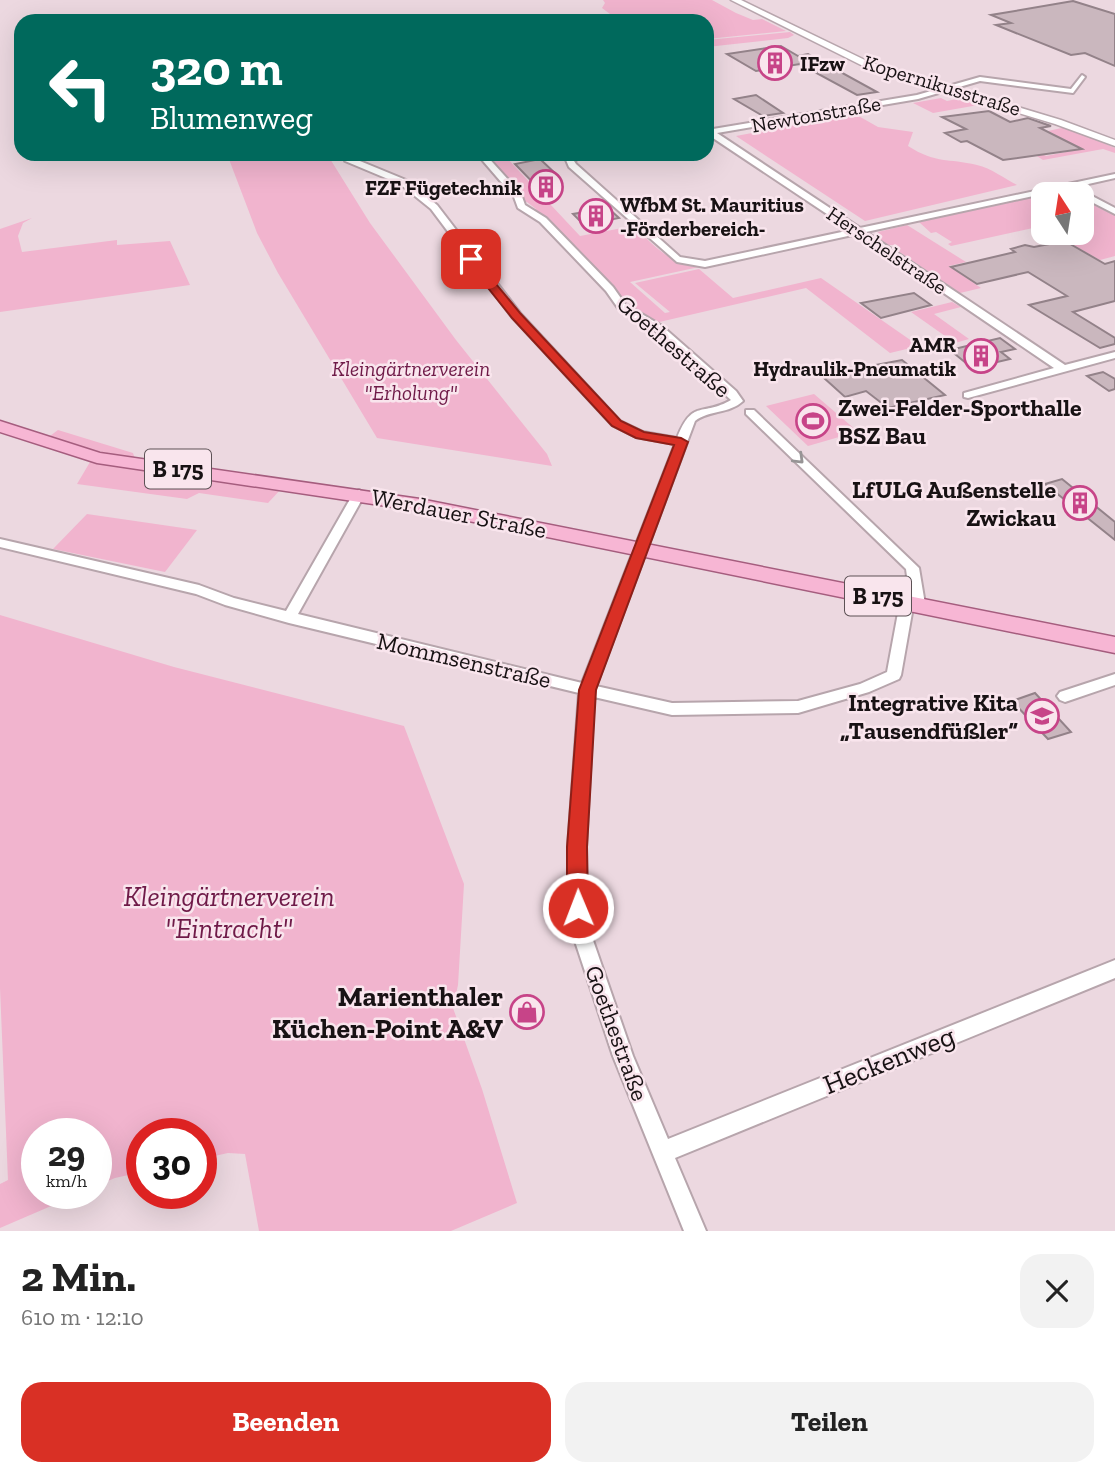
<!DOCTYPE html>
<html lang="de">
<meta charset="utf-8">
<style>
:root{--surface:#fff;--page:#f2f2f2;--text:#222;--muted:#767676;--accent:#d93025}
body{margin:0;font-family:"Zilla Slab",serif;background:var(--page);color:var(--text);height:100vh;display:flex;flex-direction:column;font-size:26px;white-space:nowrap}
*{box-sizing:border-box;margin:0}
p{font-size:23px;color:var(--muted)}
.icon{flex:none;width:38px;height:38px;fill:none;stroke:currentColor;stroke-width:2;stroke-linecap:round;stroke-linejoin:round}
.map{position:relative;height:1231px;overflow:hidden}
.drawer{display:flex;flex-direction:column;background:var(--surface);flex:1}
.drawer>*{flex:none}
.banner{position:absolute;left:14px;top:14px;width:700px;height:147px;border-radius:21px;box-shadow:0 7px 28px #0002;background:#00695c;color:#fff;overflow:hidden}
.needle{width:46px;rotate:348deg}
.buttons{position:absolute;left:1031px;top:182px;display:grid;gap:14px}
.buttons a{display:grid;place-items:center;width:63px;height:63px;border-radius:14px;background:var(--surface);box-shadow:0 7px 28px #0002;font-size:35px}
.speed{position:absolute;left:21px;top:1118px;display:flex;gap:14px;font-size:35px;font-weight:700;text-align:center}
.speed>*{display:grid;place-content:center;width:91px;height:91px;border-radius:50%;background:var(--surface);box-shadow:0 7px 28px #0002;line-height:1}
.speed small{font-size:18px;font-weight:400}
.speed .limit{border:10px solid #d22;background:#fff;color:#111}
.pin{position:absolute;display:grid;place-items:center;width:60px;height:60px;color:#fff;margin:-30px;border-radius:14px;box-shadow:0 4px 10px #0006}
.me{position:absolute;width:77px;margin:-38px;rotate:359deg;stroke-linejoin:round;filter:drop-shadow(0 0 5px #0008)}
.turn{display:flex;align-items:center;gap:24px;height:147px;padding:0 21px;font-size:32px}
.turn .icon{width:91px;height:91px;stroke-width:2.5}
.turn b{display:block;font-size:49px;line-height:60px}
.round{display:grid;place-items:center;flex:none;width:74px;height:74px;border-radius:21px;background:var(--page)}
.overview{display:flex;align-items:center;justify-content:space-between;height:119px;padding:0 21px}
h1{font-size:42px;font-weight:700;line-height:52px}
.cta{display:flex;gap:14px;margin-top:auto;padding:14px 21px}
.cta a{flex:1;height:80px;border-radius:21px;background:var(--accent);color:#fff;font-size:28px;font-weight:700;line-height:80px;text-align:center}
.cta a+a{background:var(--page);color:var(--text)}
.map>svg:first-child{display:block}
</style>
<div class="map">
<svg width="1115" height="1231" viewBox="0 0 1115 1231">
<rect width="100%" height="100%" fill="#ecd8e0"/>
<g fill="#f1b4ce">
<polygon points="603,0 712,0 736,13 753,20 762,19 786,31 707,39 707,21 550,21 550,18 610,14 602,8 605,3"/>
<polygon points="790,32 794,35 788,38 707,47 707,40"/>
<polygon points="941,98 947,101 962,98 984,104 933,113 913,103"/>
<path d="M855,114L878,127L913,132L908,146C936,164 948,158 977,165C991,168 1005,179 1017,185L865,221L736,136Z"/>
<polygon points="1066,127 1115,148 1115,153 1103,149 1043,160 1008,137 1046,156 1081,149 1048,131"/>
<polygon points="227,154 327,154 370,223 456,340 547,454 552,466 377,438 278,273 257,233"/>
<path d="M485,154H503L580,236L633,226C655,246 668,263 699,267L630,282L665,313L670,312L635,283L699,269L733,298L821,278L919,346L890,353L806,288L655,323L633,310L634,305L625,298L618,299L609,283L532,212L536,209L527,202L522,203L524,200L520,192Z"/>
<polygon points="1043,195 1043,233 1082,233 1082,199 1115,216 1115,256 1100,260 1052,233 1045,234 1033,228 951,246 948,244 952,242 936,232 931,233 919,222"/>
<polygon points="32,218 23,223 18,236 22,252 117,240 117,245 170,241 190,285 0,312 0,229"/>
<polygon points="907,225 966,262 949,266 981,288 960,293 892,247 896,245 888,245 875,235 878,232"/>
<polygon points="952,302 961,307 934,314 969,339 955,343 911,312"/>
<polygon points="814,394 864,437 852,440 846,435 808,446 766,406"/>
<polygon points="58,430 133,453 135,459 88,449 50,436"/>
<polygon points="90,462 282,488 268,503 199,493 187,499 77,484"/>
<polygon points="87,514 197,530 165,572 53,549"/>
<polygon points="0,615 174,667 404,726 464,884 458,985 453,1008 482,1089 517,1203 451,1231 259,1231 245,1154 228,1153 201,1159 201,1134 142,1134 142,1172 115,1178 96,1186 96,1134 37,1134 37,1194 79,1194 0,1228 0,1184 8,1180 0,988"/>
</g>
<g fill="#cab7be" stroke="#938289" stroke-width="2">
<polygon points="1073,1 1115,14 1115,66 1085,53 1071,55 996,25 1011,23 991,15"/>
<polygon points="781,46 798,56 808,54 877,92 857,95 800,64 756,71 727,54"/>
<polygon points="756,95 783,113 763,116 734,99"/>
<polygon points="989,111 1010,122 1028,118 1045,124 1051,126 1040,128 1082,149 1003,160 967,141 961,142 945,133 966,129 942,117"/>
<polygon points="540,159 556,174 544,176 559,190 543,193 515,164"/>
<polygon points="608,208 619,218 584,225 573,214"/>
<polygon points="1065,241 1105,264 1115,261 1115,301 1073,312 1115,338 1115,344 1100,348 1029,305 1067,296 1028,272 977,284 951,267 1015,252 1011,249 1025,245 1034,247"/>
<polygon points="914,293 931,305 881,318 861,303"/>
<polygon points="1000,338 1015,349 1001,352 1010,359 972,368 950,350"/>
<polygon points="902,360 945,395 888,408 866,391 845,397 824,378 846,373 844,371"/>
<polygon points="1103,372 1115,379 1115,389 1109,391 1087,376"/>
<polygon points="1062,479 1115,522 1115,540 1045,484"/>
<polygon points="1035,693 1071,732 1048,739 1012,701"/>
</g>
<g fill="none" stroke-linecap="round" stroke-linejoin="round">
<g stroke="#b7a5ac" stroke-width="4">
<g id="minor">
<polygon points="1082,75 1085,77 1073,93 980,81 918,99 717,133 860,228 1115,174 1115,178 1075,187 1115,208 1115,214 1082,197 1082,194 1066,189 866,232 1065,365 1115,352 1115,358 968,398 964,397 964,393 1054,368 857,234 705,267 677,262 569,167 566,160 577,154 587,154 574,161 576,164 680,257 705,261 851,230 707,134 707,130 917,95 980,77 1071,89"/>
<path d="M353,154H363L355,159L406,180L437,205L520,313L620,421L643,432L677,438C693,398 702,417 731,400L654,330L618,308L606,291L540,222L518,208L514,197L477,154H485L521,194L525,205L546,218L613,287L625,304L662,326L736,391L743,401C729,414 709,410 695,421L596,686L672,703L798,701L860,684L887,672L900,602L902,599L910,598L906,569L746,414V410H754L919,568L925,604L918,609L913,607L901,675L899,679L869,692L798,713L672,715L594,697L586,847L587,923L633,1056L668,1139L1115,960V978L675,1158L706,1231H684L613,1056L569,923L568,847L579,693L289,623L225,605L196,594L0,547V539L199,585L234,598L286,611L353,494L359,490L365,494L298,614L582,683L675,444L636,437L612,425L512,317L431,209L400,184L345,161V157Z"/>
<polygon points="1115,674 1115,685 1065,702 1060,700 1057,696 1060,692"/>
</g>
</g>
<g stroke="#b7a5ac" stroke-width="3">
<polygon id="tertiary" points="731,0 741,0 869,62 1061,120 1115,140 1115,146 1055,124 863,66"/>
</g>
<g stroke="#a55d7e" stroke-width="3">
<polygon id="primary" points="0,421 100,453 420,499 1115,637 1115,653 420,511 97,463 0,432"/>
</g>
<use href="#minor" fill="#fff" fill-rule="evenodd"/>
<use href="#tertiary" fill="#fff" fill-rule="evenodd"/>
<use href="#primary" fill="#f7b6d4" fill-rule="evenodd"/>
</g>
<defs><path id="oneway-chevron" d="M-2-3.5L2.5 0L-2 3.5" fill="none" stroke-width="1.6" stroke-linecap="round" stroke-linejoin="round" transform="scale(1.75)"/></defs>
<use stroke="#979495" href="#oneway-chevron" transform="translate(799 459) rotate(44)"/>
<polygon fill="#d93025" stroke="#8d1f18" stroke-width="2" points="471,256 474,257 520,313 621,421 644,432 681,438 688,442 596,690 587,847 588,908 585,914 578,917 570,914 567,908 567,847 579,690 674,445 636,438 612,426 512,318 465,259"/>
<defs>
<g id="building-ring" transform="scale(1.75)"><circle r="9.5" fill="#f9e5ed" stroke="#c74488" stroke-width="1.5"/><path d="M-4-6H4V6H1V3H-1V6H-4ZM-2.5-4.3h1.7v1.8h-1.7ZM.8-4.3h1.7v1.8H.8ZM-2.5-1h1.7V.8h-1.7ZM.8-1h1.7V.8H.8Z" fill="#c74488"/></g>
<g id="stadium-ring" transform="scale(1.75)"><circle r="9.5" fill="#f9e5ed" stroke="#c74488" stroke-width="1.5"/><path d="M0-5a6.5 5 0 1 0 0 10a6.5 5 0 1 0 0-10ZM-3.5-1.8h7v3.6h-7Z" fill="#c74488"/></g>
<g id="school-ring" transform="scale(1.75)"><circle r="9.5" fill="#f9e5ed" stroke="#c74488" stroke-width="1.5"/><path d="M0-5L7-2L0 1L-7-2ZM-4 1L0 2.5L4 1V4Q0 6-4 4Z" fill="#c74488"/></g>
<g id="shop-ring" transform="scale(1.75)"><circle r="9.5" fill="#f9e5ed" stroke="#c74488" stroke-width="1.5"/><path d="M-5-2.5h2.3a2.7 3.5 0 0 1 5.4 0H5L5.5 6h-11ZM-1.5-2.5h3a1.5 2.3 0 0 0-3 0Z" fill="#c74488"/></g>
</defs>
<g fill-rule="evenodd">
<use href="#building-ring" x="775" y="63"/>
<use href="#building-ring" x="546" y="187"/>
<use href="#building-ring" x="596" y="216"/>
<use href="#building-ring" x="981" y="356"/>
<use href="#stadium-ring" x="813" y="421"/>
<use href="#building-ring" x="1080" y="503"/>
<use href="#school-ring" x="1042" y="716"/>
<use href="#shop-ring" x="527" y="1012"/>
</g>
<g text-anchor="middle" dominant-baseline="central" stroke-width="5" stroke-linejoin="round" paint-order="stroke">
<g font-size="21" font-weight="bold" fill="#181214" stroke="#f9e5ed" text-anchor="start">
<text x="800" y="63">IFzw</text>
<text x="522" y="187" text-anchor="end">FZF Fügetechnik</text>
<text x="620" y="204">WfbM St. Mauritius<tspan x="620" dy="24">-Förderbereich-</tspan></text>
<text x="956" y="344" text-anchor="end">AMR<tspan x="956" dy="24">Hydraulik-Pneumatik</tspan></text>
</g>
<g font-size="21" fill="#181214" stroke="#f9e5ed">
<text transform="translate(942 85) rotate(17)">Kopernikusstraße</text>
<text transform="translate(816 114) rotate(-10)">Newtonstraße</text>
<text transform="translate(887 250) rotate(34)">Herschelstraße</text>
</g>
<g font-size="21" font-style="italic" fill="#6f1a48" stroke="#f9e5ed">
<text x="411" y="368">Kleingärtnerverein<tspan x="411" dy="24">"Erholung"</tspan></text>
</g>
<g fill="#f9e5ed" stroke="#5c5155" stroke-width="2">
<rect x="145" y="449.5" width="66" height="39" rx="5"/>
<rect x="845" y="576.5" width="66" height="39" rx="5"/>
</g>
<g font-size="23" font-weight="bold" fill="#181214">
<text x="178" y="469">B 175</text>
<text x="878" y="596">B 175</text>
</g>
<g font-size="24" fill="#181214" stroke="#f9e5ed">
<text transform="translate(674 346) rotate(41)">Goethestraße</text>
<text transform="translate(459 513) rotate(11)">Werdauer Straße</text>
<text transform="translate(464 660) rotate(13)">Mommsenstraße</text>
<text transform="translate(617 1033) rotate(70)">Goethestraße</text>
</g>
<g font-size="24" font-weight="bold" fill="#181214" stroke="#f9e5ed" text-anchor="end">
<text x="838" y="407" text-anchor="start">Zwei-Felder-Sporthalle<tspan x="838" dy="28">BSZ Bau</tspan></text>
<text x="1056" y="489">LfULG Außenstelle<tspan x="1056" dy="28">Zwickau</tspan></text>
<text x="1018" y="702">Integrative Kita<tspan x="1018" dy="28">„Tausendfüßler“</tspan></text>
</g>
<g font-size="28" font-style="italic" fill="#6f1a48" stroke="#f9e5ed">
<text x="229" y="896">Kleingärtnerverein<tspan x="229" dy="32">"Eintracht"</tspan></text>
</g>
<g font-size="28" font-weight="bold" fill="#181214" stroke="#f9e5ed" text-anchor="end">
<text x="503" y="996">Marienthaler<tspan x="503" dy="32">Küchen-Point A&amp;V</tspan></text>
</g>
<g font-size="28" fill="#181214" stroke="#f9e5ed">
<text transform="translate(889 1060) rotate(-22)">Heckenweg</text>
</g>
</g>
</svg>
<div class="buttons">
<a><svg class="needle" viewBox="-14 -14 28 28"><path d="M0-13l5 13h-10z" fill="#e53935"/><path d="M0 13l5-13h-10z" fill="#767676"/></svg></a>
</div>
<div class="speed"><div>29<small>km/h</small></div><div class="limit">30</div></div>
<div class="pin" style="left:471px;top:259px;background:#d93025"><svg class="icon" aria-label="arrive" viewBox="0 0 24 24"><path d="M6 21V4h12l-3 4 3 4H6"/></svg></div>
<svg class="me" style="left:578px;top:908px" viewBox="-20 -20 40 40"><circle r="17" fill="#d93025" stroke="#fff" stroke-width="3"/><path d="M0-11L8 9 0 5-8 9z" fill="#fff"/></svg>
<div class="banner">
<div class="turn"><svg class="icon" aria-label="left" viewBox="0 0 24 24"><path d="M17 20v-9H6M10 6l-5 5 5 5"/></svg><div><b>320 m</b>Blumenweg</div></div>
</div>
</div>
<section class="drawer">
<div class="overview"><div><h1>2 Min.</h1><p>610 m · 12:10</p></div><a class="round"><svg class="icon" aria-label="close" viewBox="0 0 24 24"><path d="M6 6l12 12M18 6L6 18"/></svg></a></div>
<div class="cta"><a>Beenden</a><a>Teilen</a></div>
</section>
